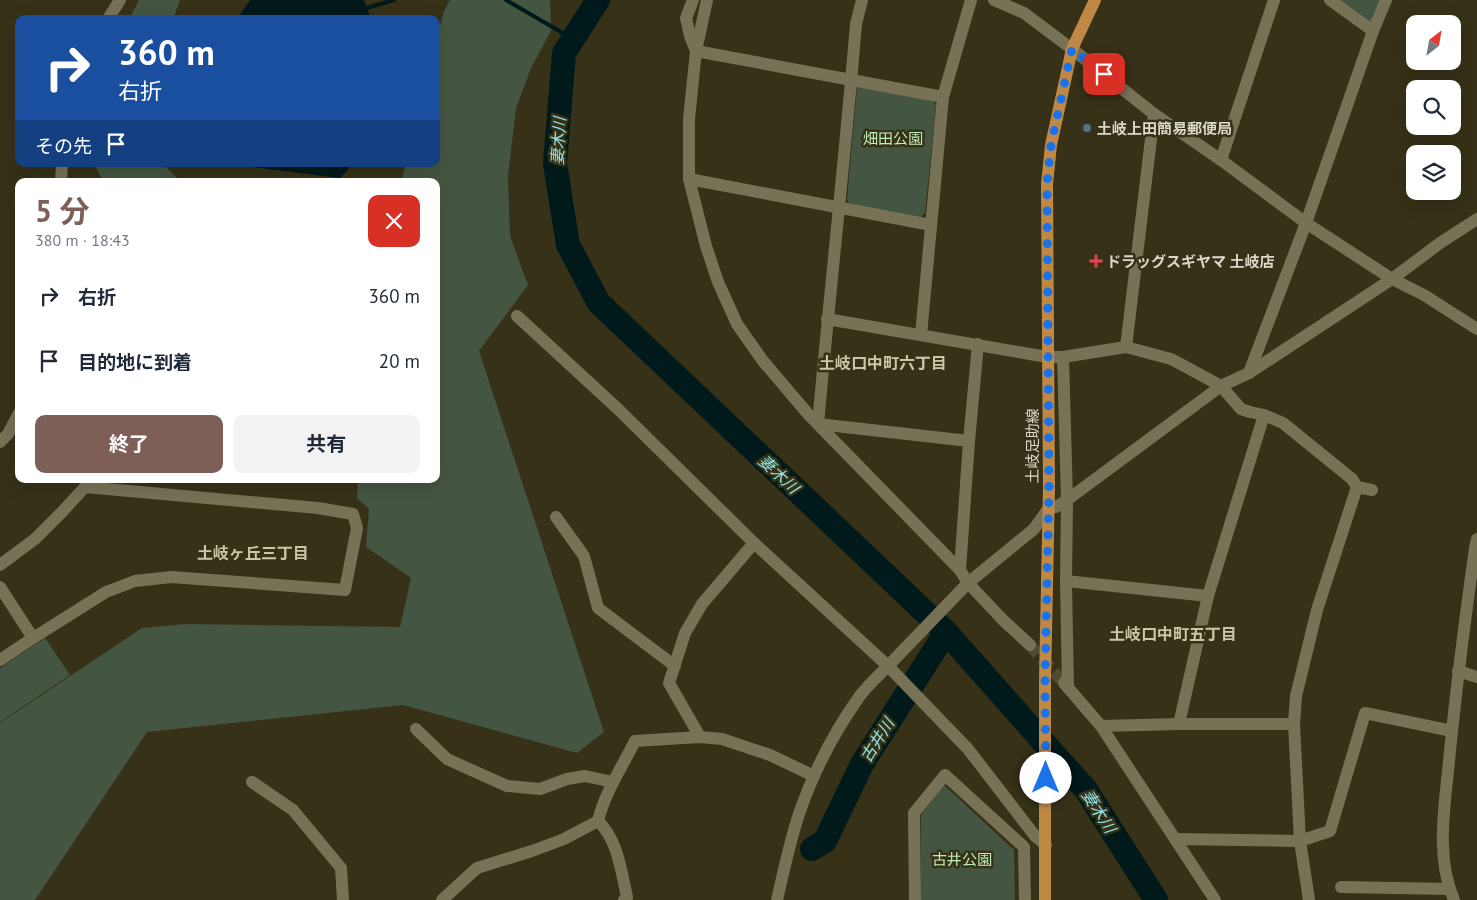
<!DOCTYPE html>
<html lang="ja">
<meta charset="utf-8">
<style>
:root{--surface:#fff;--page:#f2f2f3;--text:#1f2937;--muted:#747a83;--accent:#7e5f58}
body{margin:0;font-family:"PT Sans","Noto Sans JP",sans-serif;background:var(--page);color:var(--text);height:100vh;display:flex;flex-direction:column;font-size:19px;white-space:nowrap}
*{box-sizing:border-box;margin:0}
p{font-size:16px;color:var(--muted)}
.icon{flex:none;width:28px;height:28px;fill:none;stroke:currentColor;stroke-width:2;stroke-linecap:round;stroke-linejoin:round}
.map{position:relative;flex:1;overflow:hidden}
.side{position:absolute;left:15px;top:178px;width:425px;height:305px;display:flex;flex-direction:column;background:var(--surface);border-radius:10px;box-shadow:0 5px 20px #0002}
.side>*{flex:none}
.guide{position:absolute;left:15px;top:15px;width:425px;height:152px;border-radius:10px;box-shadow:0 5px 20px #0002;background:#1a4fa0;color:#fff;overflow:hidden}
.needle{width:32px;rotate:31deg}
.controls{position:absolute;left:1406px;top:15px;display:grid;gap:10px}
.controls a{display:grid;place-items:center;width:55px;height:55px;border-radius:10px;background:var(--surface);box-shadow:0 5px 20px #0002;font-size:25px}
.pin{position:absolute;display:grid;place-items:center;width:42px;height:42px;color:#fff;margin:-21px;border-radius:10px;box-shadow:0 2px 8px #0006}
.me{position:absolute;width:55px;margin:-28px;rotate:0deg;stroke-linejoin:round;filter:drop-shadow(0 0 4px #0008)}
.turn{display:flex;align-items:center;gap:18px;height:105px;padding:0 20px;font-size:22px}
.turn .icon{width:65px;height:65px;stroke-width:2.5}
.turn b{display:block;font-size:35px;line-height:42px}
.then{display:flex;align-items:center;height:48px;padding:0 20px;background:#0003;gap:10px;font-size:19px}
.round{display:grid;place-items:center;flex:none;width:52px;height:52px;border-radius:10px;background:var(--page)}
.headline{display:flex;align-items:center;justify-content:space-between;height:85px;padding:0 20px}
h1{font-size:30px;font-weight:700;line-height:38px;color:var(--accent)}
.button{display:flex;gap:10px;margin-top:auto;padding:10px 20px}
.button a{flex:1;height:58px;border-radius:10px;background:var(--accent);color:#fff;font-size:20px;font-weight:700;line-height:58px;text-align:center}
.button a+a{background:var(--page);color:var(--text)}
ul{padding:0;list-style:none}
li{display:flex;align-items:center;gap:15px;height:65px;padding:0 20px}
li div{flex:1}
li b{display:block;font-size:19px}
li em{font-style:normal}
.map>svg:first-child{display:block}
</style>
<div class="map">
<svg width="1477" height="900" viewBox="0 0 1477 900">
<rect width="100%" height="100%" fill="#363117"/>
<g fill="#445541">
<polygon points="139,0 180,0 173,19 129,19"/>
<polygon points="450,0 550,0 551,31 531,68 516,108 508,176 510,236 528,285 479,351 604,732 577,753 403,705 147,732 35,900 0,900 0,723 142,628 186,624 400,627 411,578 366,547 369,509 357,498 358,479 436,479 436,181 401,181 406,164 436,164 436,42 444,11"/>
<polygon points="1336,0 1381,0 1372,23"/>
<polygon points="863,86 933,100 936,106 925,213 920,217 849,204 847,199 857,88"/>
<polygon points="94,164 163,164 180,181 103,181"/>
<polygon points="45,638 70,675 0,722 0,668"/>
<polygon points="944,785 1014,850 1015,900 921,900 921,815"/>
</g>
<g fill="#00191b">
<polygon points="250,0 364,0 371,19 237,19"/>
<polygon points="229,164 349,164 348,170 340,178"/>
</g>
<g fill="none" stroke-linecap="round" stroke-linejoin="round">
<g stroke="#00191b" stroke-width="4">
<polyline points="506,0 573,39"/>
<polyline points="367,8 394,0"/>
</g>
<g stroke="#00191b" stroke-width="24">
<polyline points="598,0 564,53 555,164 568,245 599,303 946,632 1086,790 1156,900"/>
<polyline points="812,849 825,841 862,764 946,632"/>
</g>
<polyline stroke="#4f4a32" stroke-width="12" stroke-dasharray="12 6" stroke-linecap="butt" points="1030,645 1061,680"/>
<g stroke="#777256" stroke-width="12">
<polyline points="693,0 686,18 690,36 696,51 689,119 689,179 706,246 718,282 737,324 763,361 808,414 960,570 968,583 1003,620 1030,645"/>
<polyline points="707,0 696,51 943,97"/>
<path d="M862,0L856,24C845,157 830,290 818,424L969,441"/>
<polyline points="1330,0 1373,31"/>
<polyline points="1072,49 1154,114 1221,160 1306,223 1392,279 1424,295 1477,329"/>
<polyline points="1221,160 1274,0"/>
<polyline points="689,179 931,225"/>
<polyline points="517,316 618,409 754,543 888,666 968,749 1035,836 1046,845"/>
<polyline points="827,319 1047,357 1063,357 1126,347 1171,359 1188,368 1221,386 1241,409 1250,412 1264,415 1283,423 1352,479 1357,487 1317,610 1296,696 1294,724 1179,724 1101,726"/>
<polyline points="921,335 943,97 971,0"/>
<polyline points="1126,347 1154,114"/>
<polyline points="1063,357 1067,500 1066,581 1068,688"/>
<polyline points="1249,373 1306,223 1373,31 1386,0"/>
<polyline points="1357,487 1372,490"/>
<polyline points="556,517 584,556 598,608 675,666"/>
<polyline points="0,565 35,539 61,513 85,487 88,481"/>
<polyline points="960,570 969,441 978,344"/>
<polyline points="1066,581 1208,596"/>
<polyline points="0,587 33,638"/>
<polyline points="0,660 33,638 106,592 135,581 171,577 345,590 357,528 353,514 318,508 85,487"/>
<polyline points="888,666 968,583 1034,529 1048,509 1056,507 1067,500 1221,386 1249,373 1392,279 1440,243 1477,219"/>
<polyline points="1458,671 1477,677"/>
<polyline points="1064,683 1101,726 1215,900"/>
<polyline points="1179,724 1208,596 1264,415"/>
<polyline points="1294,724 1300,841 1309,900"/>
<polyline points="416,729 447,759 507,786 540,789 567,779 585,776 613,782"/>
<polyline points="700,737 669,683 685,633 702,604 754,543"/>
<polyline points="252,782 293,810 341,868 343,900"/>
<path d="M598,821C618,840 621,871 627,897L624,900"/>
<polyline points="1175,839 1300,841 1330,831 1365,713 1452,731"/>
<polyline points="1341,887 1450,889"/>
<path d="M442,900L477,868L532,851L564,839L598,821C605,792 622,767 635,741L700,737L722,739L770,755L814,776"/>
<polyline points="915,900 914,813 945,775 1024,847 1025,900"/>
<path d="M1454,900C1435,856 1445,806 1449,761C1456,689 1465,619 1475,548L1477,539"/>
</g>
<g stroke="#777256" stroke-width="12">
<polyline points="994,0 1024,13 1072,49"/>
<polyline points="108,19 120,0"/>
<polyline points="61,181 62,164"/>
<polyline points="0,442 8,434 19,413"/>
<path d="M777,900C784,870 790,840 800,811C814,771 835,731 859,697C867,686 878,676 888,666"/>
</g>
<polyline stroke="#c08845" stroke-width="12" points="1045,900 1045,681 1049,488 1047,184 1051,145 1072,49 1095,0"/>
</g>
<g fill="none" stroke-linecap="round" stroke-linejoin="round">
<polyline stroke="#1a73e8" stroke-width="9" stroke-dasharray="0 16.2" points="1046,778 1045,681 1049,488 1047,184 1051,145 1072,49 1104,74"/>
</g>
<circle fill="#5c6f8a" stroke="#363117" stroke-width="2" cx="1087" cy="128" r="5"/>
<path fill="#e0444e" stroke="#363117" stroke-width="2" d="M1093.5 253.5h5v5h5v5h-5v5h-5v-5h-5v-5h5z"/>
<g text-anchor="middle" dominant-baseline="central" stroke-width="5" stroke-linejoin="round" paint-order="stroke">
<g font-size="15" font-weight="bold" fill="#dbd8c9" stroke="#363117" text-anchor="start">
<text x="1097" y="128">土岐上田簡易郵便局</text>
<text x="1106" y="261">ドラッグスギヤマ 土岐店</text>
</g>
<g font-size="15" fill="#bfedb9" stroke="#363117">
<text x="893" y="138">畑田公園</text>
<text x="962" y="859">古井公園</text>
</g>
<g font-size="15" fill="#dbd8c9" stroke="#363117">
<text transform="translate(1032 446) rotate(-90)">土岐足助線</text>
</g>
<g font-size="16" font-style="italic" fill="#8ee7eb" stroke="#363117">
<text transform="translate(558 141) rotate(-87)">妻木川</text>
<text transform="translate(779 474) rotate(43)">妻木川</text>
<text transform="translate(877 740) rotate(-58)">古井川</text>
<text transform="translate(1099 811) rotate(57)">妻木川</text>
</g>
<g font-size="16" font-weight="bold" fill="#ccc6a8" stroke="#363117">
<text x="883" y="363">土岐口中町六丁目</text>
<text x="253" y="553">土岐ヶ丘三丁目</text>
<text x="1173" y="634">土岐口中町五丁目</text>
</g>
</g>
</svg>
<div class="controls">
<a><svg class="needle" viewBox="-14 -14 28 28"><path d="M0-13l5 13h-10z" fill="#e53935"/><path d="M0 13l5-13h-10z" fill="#747a83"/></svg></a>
<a><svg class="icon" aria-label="search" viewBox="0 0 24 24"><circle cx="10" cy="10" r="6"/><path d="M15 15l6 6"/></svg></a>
<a><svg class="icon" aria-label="layers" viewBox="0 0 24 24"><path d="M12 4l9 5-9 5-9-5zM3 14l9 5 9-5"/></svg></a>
</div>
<div class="pin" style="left:1104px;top:74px;background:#d93025"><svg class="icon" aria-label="arrive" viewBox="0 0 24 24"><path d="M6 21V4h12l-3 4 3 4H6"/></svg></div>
<svg class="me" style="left:1046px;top:778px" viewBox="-20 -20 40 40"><circle r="19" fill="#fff"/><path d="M0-13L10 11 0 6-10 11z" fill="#1a73e8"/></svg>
<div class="guide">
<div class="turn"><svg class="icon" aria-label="right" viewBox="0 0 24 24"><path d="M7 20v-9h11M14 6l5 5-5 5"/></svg><div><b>360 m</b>右折</div></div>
<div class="then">その先<svg class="icon" aria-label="arrive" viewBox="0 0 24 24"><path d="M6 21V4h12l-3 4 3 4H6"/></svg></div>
</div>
<section class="side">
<div class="headline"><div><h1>5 分</h1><p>380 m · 18:43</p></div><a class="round" style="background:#d93025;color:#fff"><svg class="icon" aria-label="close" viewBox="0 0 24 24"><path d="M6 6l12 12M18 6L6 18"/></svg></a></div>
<ul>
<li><svg class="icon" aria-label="right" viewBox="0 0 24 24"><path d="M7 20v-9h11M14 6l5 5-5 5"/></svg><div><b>右折</b></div><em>360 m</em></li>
<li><svg class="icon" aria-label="arrive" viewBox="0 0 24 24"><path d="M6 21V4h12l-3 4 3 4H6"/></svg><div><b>目的地に到着</b></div><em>20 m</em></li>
</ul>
<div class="button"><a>終了</a><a>共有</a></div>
</section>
</div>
